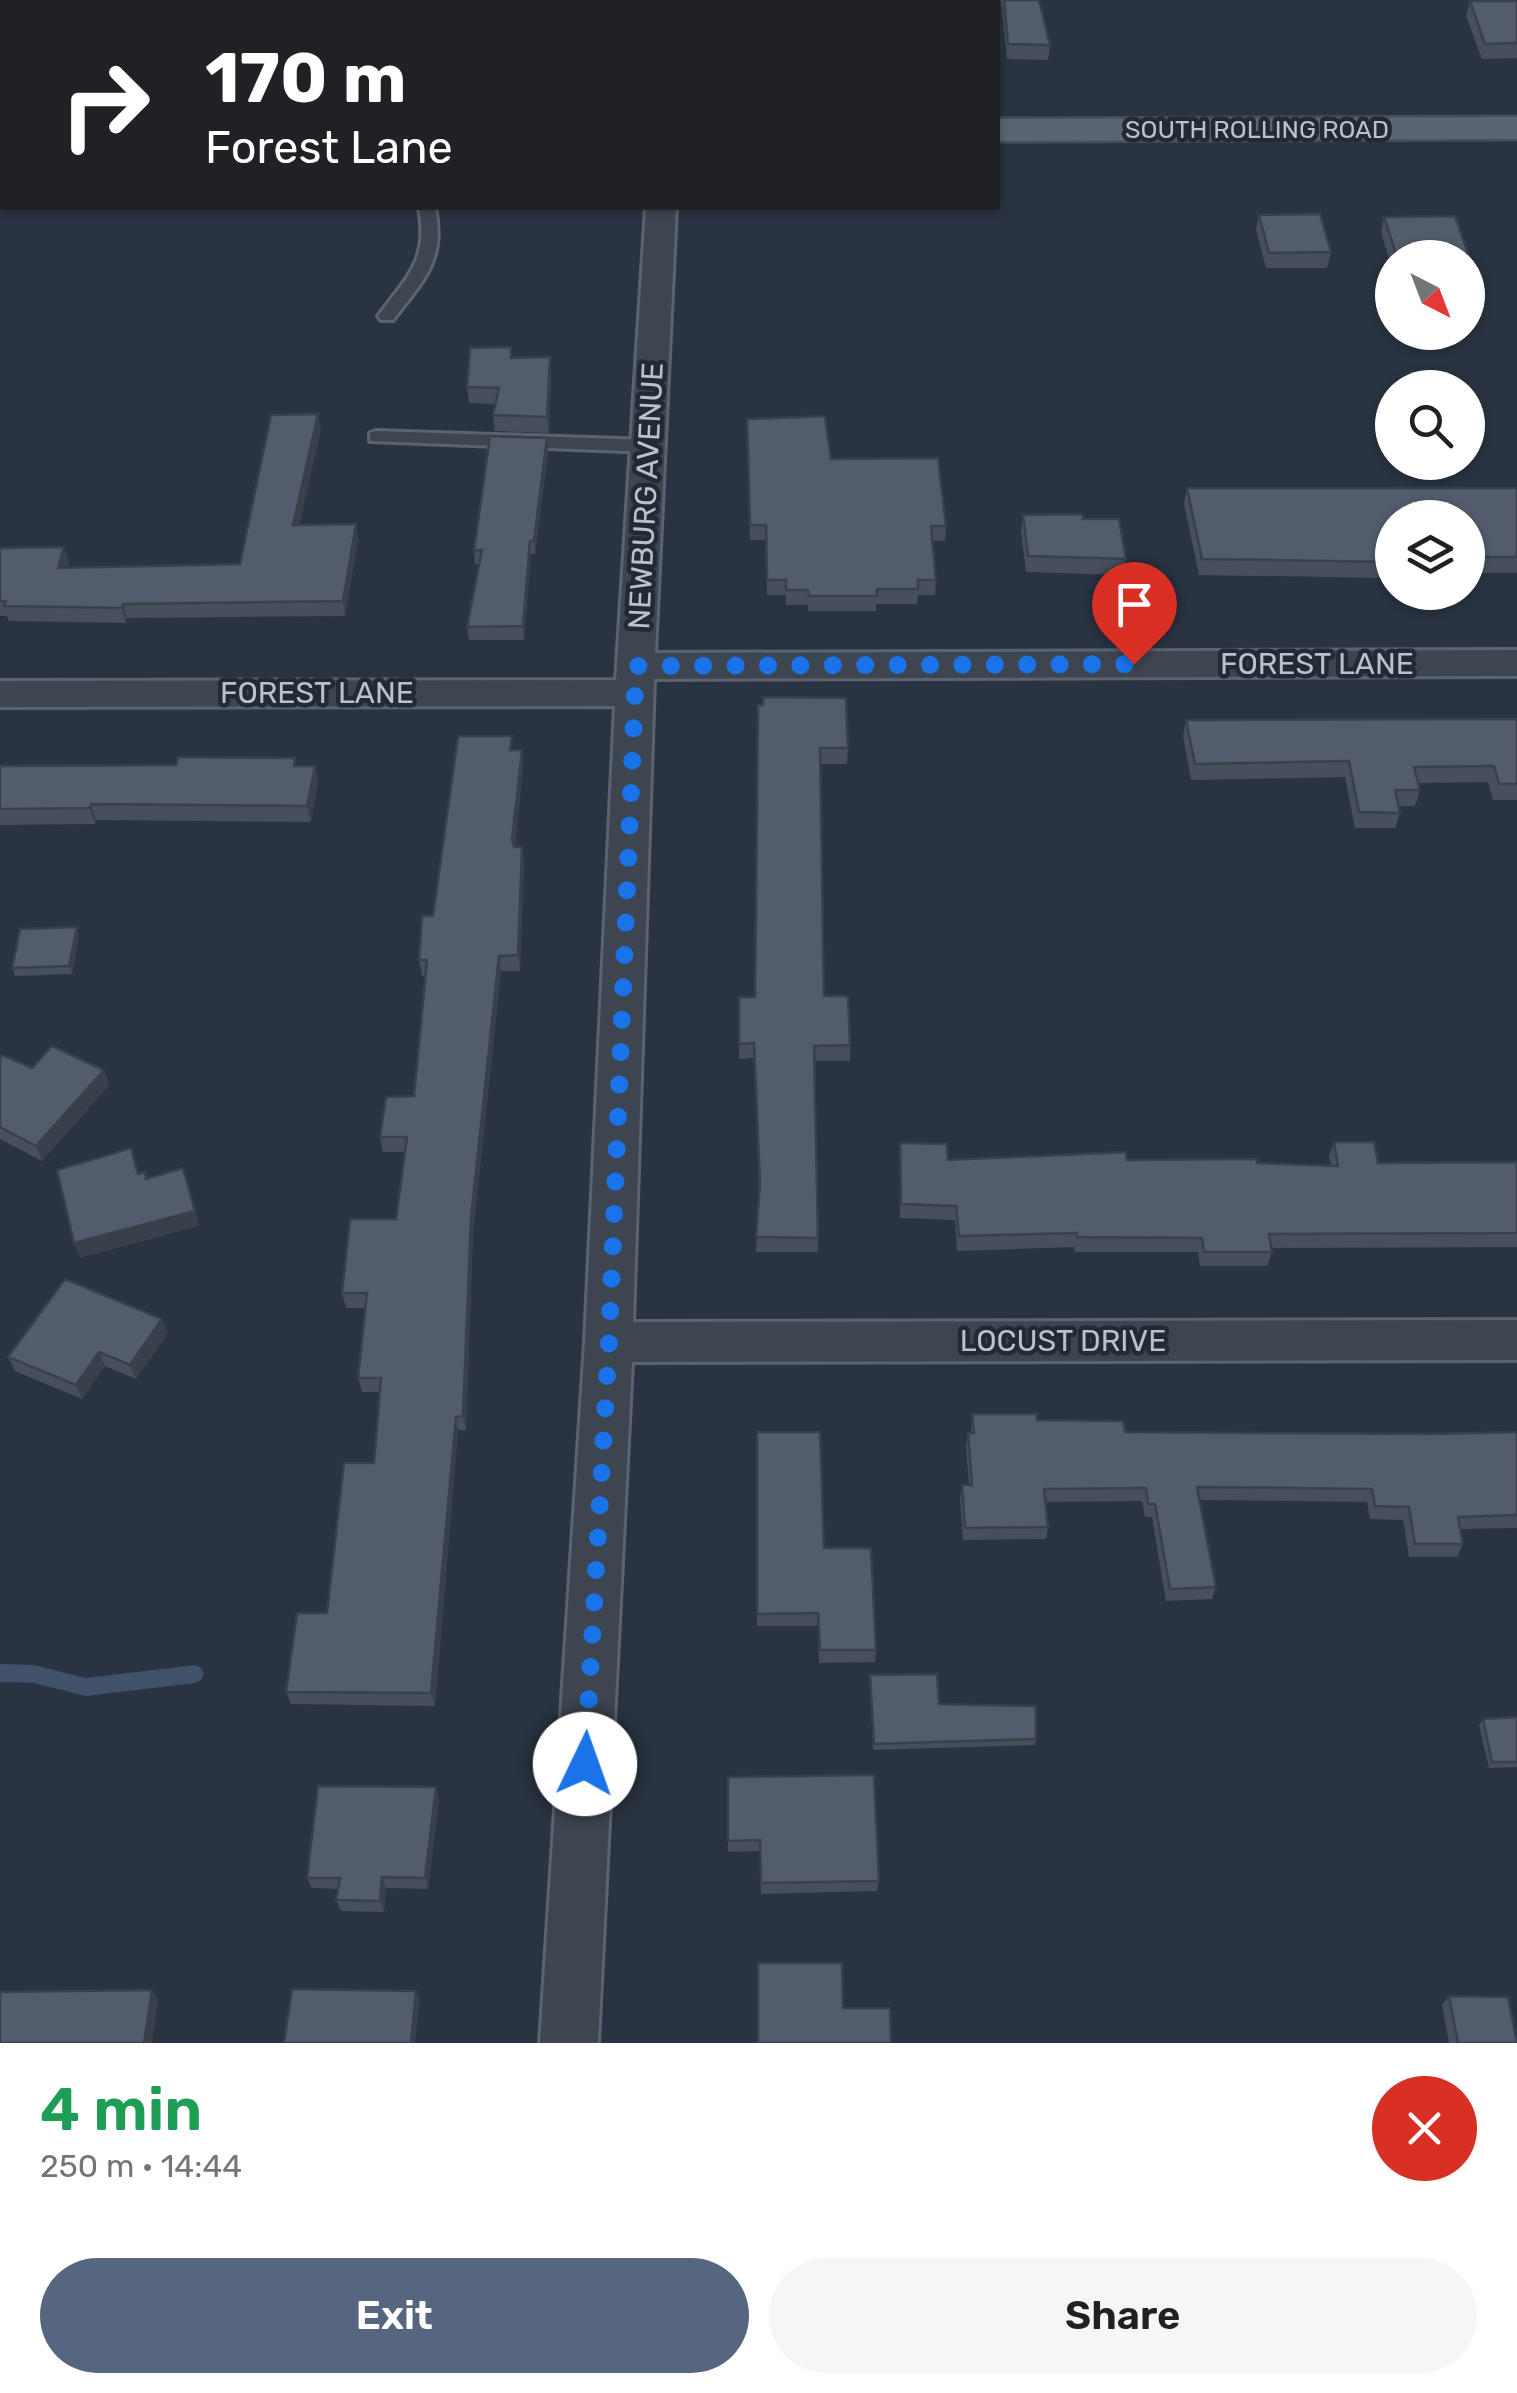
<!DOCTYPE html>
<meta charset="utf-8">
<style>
:root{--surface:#fff;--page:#f6f6f6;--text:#202124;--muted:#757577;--accent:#566680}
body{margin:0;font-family:Rubik,sans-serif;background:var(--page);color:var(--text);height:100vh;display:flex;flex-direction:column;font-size:38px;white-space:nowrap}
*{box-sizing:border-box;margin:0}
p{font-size:32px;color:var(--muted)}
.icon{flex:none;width:55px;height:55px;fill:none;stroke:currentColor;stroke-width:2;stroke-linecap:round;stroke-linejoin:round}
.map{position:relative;height:2043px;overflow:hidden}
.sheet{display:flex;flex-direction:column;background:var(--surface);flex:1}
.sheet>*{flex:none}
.hud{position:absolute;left:0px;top:0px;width:1000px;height:210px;box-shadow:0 2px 8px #0004;background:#202124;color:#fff;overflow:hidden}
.needle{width:65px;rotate:138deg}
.tools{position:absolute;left:1375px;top:240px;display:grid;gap:20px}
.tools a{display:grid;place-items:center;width:110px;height:110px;border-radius:50%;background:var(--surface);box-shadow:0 2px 8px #0004;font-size:50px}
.pin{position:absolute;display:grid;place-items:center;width:85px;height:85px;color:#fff;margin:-102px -42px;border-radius:50% 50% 50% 0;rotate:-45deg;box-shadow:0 0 10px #0007}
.pin .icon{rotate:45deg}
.me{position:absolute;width:110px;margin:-55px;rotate:3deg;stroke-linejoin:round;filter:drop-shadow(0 0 8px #0008)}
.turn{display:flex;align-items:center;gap:35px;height:210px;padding:0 40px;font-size:45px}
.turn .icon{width:130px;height:130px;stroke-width:2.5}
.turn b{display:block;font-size:70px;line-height:85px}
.round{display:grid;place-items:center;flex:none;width:105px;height:105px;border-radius:52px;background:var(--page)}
.overview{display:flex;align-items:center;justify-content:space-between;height:170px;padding:0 40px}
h1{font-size:60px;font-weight:600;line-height:75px;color:#1e9e55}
.cta{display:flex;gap:20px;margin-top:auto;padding:20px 40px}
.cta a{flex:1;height:115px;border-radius:60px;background:var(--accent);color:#fff;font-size:40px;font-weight:600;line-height:115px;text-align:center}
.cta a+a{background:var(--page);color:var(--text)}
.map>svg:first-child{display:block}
</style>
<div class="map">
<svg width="1517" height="2043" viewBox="0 0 1517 2043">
<rect width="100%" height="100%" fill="#293341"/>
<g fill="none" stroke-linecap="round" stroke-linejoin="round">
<polygon fill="#405169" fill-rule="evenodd" points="0,1664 34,1665 86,1678 195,1665 201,1668 204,1674 201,1680 195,1683 86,1696 34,1683 0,1682"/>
<g stroke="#5b636e" stroke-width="6">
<g id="lane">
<path d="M419,208H435C446,260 423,281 393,320H381L378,316C407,277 429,260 419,208Z"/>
<polygon points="376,431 650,440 659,446 650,452 370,441 370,433"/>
</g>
</g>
<g stroke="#5b636e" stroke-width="6">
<g id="street">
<polygon points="656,0 684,0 684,2 657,2"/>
<polygon points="646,208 676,208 655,653 1517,650 1517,676 654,679 633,1322 1517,1320 1517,1360 632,1362 598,2043 540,2043 585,1342 615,706 0,707 0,681 616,680"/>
</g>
</g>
<g stroke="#474e5a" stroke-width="5">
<g id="primary">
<polygon points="1517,117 1517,139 998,141 998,119"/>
<rect x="0" y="122" width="2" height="22"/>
</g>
</g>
<use href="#lane" fill="#3d4551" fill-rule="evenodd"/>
<use href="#street" fill="#3d4551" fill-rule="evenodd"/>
<use href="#primary" fill="#5b6471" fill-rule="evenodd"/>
</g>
<g fill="#474f5d">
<polygon points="1001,0 1039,0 1050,45 1048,60 1007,59"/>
<polygon points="1470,1 1517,1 1517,58 1482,59 1466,16"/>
<polygon points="1259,215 1331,252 1327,268 1266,268 1256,230"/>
<polygon points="1384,217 1469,256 1468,262 1468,258 1392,258 1392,269 1381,232"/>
<polygon points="550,357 551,373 549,433 495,431 493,415 496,404 469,403 467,387 512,358"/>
<polygon points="747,419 831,459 946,526 945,541 932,541 936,580 935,595 918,595 917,604 876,604 876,611 808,611 808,605 786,605 786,595 767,595 766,540 750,540"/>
<polygon points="321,429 299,525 356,524 358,539 345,616 127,618 126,623 9,621 7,616 0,616 0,548 69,561 67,568 240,564"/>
<polygon points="547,438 548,452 535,554 531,554 524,640 469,640 467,627 479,564 475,564 474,551"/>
<polygon points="1187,488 1517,488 1517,573 1468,573 1468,518 1392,518 1392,574 1391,574 1390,578 1199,575 1184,504"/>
<polygon points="1023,515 1083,519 1126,559 1123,575 1026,572 1021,531"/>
<polygon points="758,705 848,748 847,764 821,764 824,996 850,1045 850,1061 814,1061 818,1252 756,1252 759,1188 754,1058 739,1059 739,997 755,997"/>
<polygon points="1517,719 1517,800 1493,800 1488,782 1418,783 1420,790 1415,806 1398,806 1400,813 1395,828 1355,828 1345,777 1191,780 1183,736 1186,720"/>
<polygon points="514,750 523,766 515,847 524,862 520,971 501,971 473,1233 466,1430 458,1430 435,1706 291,1704 286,1692 327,1613 374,1463 380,1392 362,1392 358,1378 365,1308 346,1308 342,1293 396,1219 405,1152 383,1152 380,1137 414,1096 425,976 422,976 419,960 433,916"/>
<polygon points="295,758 296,766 318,782 311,822 96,820 95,824 0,825 0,766 176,765"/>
<polygon points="79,935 72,974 15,976 12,968"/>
<polygon points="0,1056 32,1068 109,1085 42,1161 0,1139"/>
<polygon points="1334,1142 1378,1163 1517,1162 1517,1247 1271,1248 1272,1252 1267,1266 1200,1266 1198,1252 1075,1252 1074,1247 957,1251 955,1220 900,1218 900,1143 948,1160 1127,1160 1331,1166 1329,1156"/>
<polygon points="168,1333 136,1379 105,1366 82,1399 15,1371 8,1357"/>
<polygon points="972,1414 1037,1420 1125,1432 1430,1434 1517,1432 1517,1528 1461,1529 1463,1544 1457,1557 1409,1557 1403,1520 1370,1519 1367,1502 1200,1500 1216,1587 1212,1599 1166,1601 1152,1517 1145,1517 1142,1501 1046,1502 1048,1527 1046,1539 963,1540 960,1498 962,1485 969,1485 966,1446 968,1433 971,1433"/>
<polygon points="757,1432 824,1548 876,1650 875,1662 819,1663 818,1626 757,1626"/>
<polygon points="870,1675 939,1704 1036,1739 1035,1745 873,1750"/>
<polygon points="1517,1717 1517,1767 1489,1768 1479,1725 1483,1719"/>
<polygon points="728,1777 879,1881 877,1891 761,1894 760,1851 728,1852"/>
<polygon points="439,1799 428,1889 386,1888 384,1912 341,1911 336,1900 338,1889 312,1888 307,1878"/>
<polygon points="1449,1996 1517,2043 1449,2043 1442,2005"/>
</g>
<g fill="#39404c">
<polygon points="3,0 12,0 11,2 2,2 2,25 0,31 0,7"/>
<polygon points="550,357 551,373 549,433 547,417"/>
<polygon points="318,414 321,429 296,540 293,525"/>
<polygon points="547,438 548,452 535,554 534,541"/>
<polygon points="356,524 358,539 345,616 343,601"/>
<polygon points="530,541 531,554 524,640 523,626"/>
<polygon points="64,547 69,561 62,582 58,568"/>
<polygon points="123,604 127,618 126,623 122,608"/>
<polygon points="522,750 523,766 514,855 512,840"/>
<polygon points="315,766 318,782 311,822 307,806"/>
<polygon points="91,804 96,820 95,824 90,808"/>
<polygon points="522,847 524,862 520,971 518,955"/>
<polygon points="77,927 79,935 72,974 69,966"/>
<polygon points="499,956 501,971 473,1233 466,1430 463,1416 471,1218"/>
<polygon points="104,1070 109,1085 42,1161 36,1146"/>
<polygon points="188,1183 199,1226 80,1258 74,1243"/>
<polygon points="162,1319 168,1333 136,1379 130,1365"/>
<polygon points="99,1352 105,1366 82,1399 76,1385"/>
<polygon points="456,1417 458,1430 435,1706 431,1693"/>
<polygon points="436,1787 439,1799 428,1889 425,1878"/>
<polygon points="382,1877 386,1888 384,1912 380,1901"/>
<polygon points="152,1990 158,2000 152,2043 144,2043"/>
<polygon points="416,1991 420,2000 415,2043 411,2043"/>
</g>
<g fill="#525c6c" stroke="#39404c" stroke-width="2.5">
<rect x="543" y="0" width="46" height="2"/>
<rect x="744" y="0" width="181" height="2"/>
<polygon points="1004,0 1039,0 1050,45 1008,44"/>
<polygon points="1470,1 1517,1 1517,43 1485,44"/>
<polygon points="1320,214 1331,252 1269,253 1259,215"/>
<polygon points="1455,216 1469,256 1397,257 1384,217"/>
<polygon points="511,347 511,358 550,357 547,417 493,415 499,388 467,387 470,348"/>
<polygon points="318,414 293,525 356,524 343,601 123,604 122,608 4,606 6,601 0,601 0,548 64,547 58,568 240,564 271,415"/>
<polygon points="825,416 831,459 938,458 946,526 931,526 936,580 918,580 918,589 877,589 877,596 809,596 808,590 786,590 786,580 767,580 766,525 750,525 747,419"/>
<polygon points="490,436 547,438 534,541 530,541 523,626 467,627 482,550 474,551"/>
<polygon points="1187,488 1517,488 1517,557 1468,557 1468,518 1392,518 1392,562 1202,559"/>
<polygon points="1083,514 1083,519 1119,519 1126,559 1028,556 1023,515"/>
<polygon points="763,697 846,698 848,748 820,748 824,996 848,996 850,1045 814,1046 818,1238 756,1237 760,1183 754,1043 739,1044 739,997 755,997 758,705 763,705"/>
<polygon points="1517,719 1517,784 1499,784 1494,766 1414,767 1420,790 1395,790 1400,813 1359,812 1349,761 1195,764 1186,720"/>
<polygon points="458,736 512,736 510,750 522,750 512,840 514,847 522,847 518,955 499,956 471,1218 463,1416 456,1417 431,1693 286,1692 297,1613 327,1613 344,1463 374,1463 381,1378 358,1378 367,1293 342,1293 350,1219 396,1219 407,1137 380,1137 386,1097 414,1096 427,960 419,960 422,916 433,916"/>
<polygon points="178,757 295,758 294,766 315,766 307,806 91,804 90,808 0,809 0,766 176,765"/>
<polygon points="77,927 69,966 12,968 20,929"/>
<polygon points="52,1046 104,1070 36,1146 0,1127 0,1056 5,1056 32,1068"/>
<polygon points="1334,1142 1374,1142 1378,1163 1517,1162 1517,1233 1269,1234 1272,1252 1204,1252 1202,1238 1077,1237 1077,1233 959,1236 956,1206 901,1204 900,1143 947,1144 948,1160 1126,1152 1127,1160 1257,1159 1257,1163 1338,1166"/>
<polygon points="131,1148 138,1174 145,1172 146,1179 183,1168 195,1211 74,1243 57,1170"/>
<polygon points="65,1279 162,1319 130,1365 99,1352 76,1385 8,1357"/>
<polygon points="972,1414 1037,1414 1037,1420 1123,1421 1125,1432 1430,1434 1517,1432 1517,1515 1458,1517 1463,1544 1415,1544 1409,1507 1375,1506 1372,1489 1197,1487 1216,1587 1170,1589 1155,1504 1148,1504 1146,1488 1044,1489 1048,1527 965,1528 962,1485 972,1485 968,1433 974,1433"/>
<polygon points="757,1432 820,1432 824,1548 871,1548 876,1650 820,1650 818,1613 757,1614"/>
<polygon points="937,1674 939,1704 1036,1706 1036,1739 874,1744 870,1675"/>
<polygon points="1517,1717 1517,1762 1492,1762 1483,1719"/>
<polygon points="874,1775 879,1881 761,1883 760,1840 728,1841 728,1777"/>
<polygon points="318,1786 436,1787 425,1878 382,1877 380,1901 336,1900 340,1878 307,1878"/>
<polygon points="758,1963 842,1963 843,2008 890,2008 891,2043 758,2043"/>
<polygon points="292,1989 416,1991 411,2043 284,2043"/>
<polygon points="152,1990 144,2043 0,2043 0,1992"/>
<polygon points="1449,1996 1508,1997 1517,2043 1458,2043"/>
</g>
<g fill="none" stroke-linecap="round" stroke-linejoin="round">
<polyline stroke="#1a73e8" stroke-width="18" stroke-dasharray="0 32.4" points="585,1764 609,1342 636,666 1134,664"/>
</g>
<g text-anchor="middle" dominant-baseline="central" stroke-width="9" stroke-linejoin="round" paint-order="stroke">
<g font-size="25" fill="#bac1cb" stroke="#222a36">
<text x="1257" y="129">SOUTH ROLLING ROAD</text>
</g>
<g font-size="30" fill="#bac1cb" stroke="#222a36">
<text transform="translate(646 496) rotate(-87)">NEWBURG AVENUE</text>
<text x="1317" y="664">FOREST LANE</text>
<text x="317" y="693">FOREST LANE</text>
<text x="1063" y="1341">LOCUST DRIVE</text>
</g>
</g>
</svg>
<div class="tools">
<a><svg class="needle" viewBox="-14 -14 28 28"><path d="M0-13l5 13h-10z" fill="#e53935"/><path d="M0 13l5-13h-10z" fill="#757577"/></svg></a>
<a><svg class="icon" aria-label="search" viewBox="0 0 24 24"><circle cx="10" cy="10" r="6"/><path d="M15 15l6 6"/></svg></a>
<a><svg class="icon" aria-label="layers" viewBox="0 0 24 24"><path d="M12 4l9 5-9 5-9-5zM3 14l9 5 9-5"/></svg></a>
</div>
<div class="pin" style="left:1134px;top:664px;background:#d93025"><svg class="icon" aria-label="arrive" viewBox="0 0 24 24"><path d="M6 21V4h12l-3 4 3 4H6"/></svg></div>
<svg class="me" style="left:585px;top:1764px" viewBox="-20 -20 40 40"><circle r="19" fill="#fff"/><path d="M0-13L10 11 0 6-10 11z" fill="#1a73e8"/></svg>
<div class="hud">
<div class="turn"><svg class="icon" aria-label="right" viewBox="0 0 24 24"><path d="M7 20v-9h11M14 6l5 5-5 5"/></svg><div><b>170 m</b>Forest Lane</div></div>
</div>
</div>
<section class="sheet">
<div class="overview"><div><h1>4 min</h1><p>250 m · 14:44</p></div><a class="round" style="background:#d93025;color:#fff"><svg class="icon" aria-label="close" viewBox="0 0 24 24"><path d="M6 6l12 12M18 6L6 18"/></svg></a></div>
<div class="cta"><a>Exit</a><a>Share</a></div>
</section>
